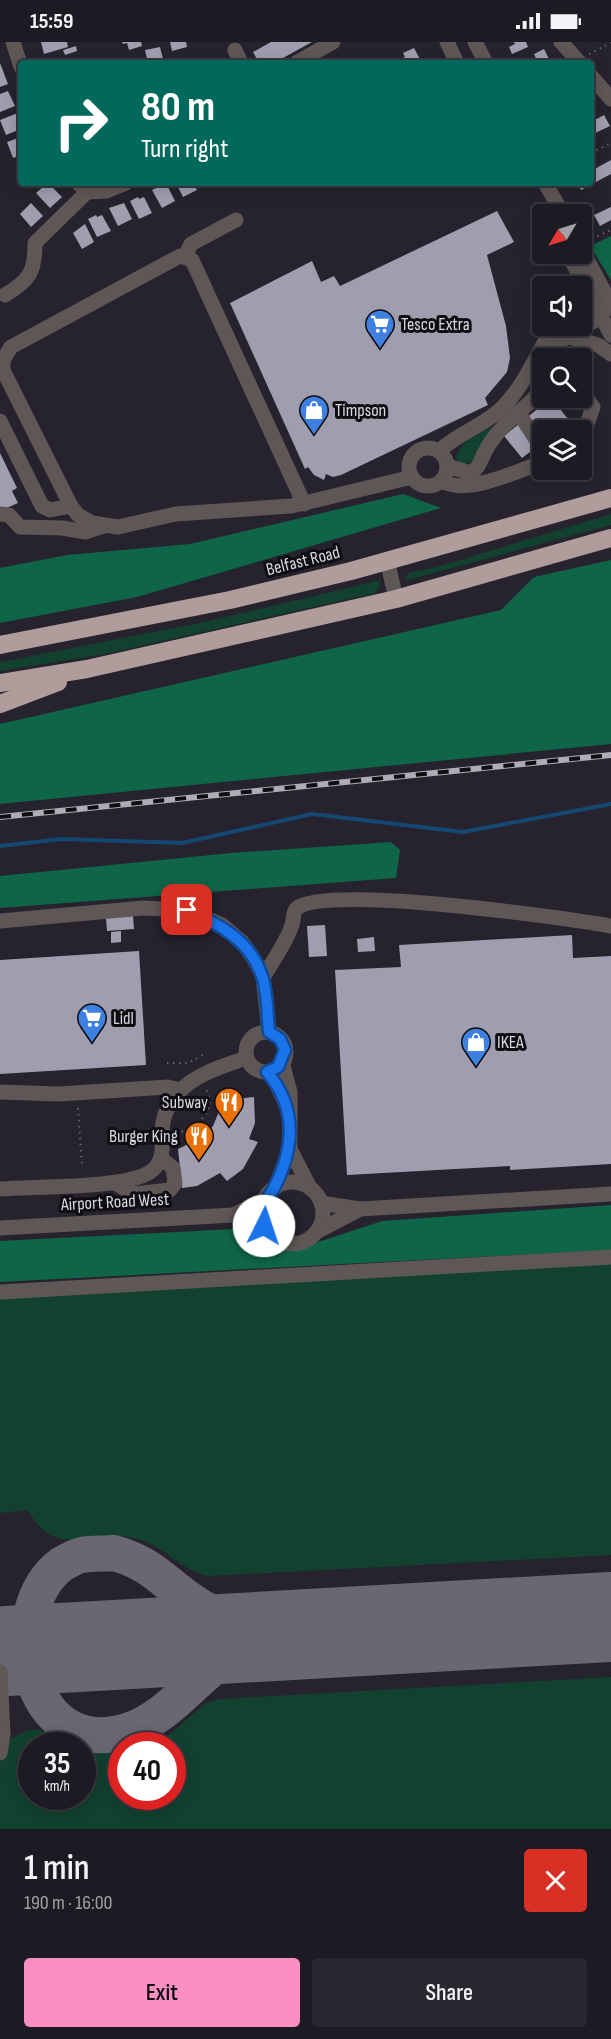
<!DOCTYPE html>
<meta charset="utf-8">
<style>
:root{--surface:#1c1a22;--page:#29272f;--text:#f1f3f6;--muted:#a0a1a5;--line:#3a3840;--accent:#fc8fc2}
body{margin:0;font-family:"Sofia Sans Condensed",sans-serif;background:var(--page);color:var(--text);height:100vh;display:flex;flex-direction:column;font-size:22px;white-space:nowrap}
*{box-sizing:border-box;margin:0}
p{font-size:20px;color:var(--muted)}
.icon{flex:none;width:33px;height:33px;fill:none;stroke:currentColor;stroke-width:2;stroke-linecap:round;stroke-linejoin:round}
.map{position:relative;height:1787px;overflow:hidden}
.drawer{display:flex;flex-direction:column;background:var(--surface);flex:1}
.drawer>*{flex:none}
.guide{position:absolute;left:18px;top:18px;width:576px;height:126px;border-radius:6px;box-shadow:0 3px 15px #0003,0 0 0 2px var(--line);background:#00695c;color:#fff;overflow:hidden}
.needle{width:39px;rotate:232deg}
.controls{position:absolute;left:532px;top:162px;display:grid;gap:12px}
.controls a{display:grid;place-items:center;width:60px;height:60px;border-radius:6px;background:var(--surface);box-shadow:0 3px 15px #0003,0 0 0 2px var(--line);font-size:30px}
.speed{position:absolute;left:18px;top:1690px;display:flex;gap:12px;font-size:30px;font-weight:700;text-align:center}
.speed>*{display:grid;place-content:center;width:78px;height:78px;border-radius:50%;background:var(--surface);box-shadow:0 3px 15px #0003,0 0 0 2px var(--line);line-height:1}
.speed small{font-size:15px;font-weight:400}
.speed .limit{border:9px solid #d22;background:#fff;color:#111}
.pin{position:absolute;display:grid;place-items:center;width:51px;height:51px;color:#fff;margin:-26px;border-radius:12px;box-shadow:0 3px 9px #0006}
.me{position:absolute;width:66px;margin:-33px;rotate:4deg;stroke-linejoin:round;filter:drop-shadow(0 0 4px #0008)}
.turn{display:flex;align-items:center;gap:21px;height:126px;padding:0 24px;font-size:27px}
.turn .icon{width:78px;height:78px;stroke-width:2.5}
.turn b{display:block;font-size:42px;line-height:51px}
.round{display:grid;place-items:center;flex:none;width:63px;height:63px;border-radius:6px;background:var(--page)}
.overview{display:flex;align-items:center;justify-content:space-between;height:102px;padding:0 24px}
h1{font-size:36px;font-weight:600;line-height:45px}
.primary-button{display:flex;gap:12px;margin-top:auto;padding:12px 24px}
.primary-button a{flex:1;height:69px;border-radius:6px;background:var(--accent);color:#111;font-size:24px;font-weight:600;line-height:69px;text-align:center}
.primary-button a+a{background:var(--page);color:var(--text)}
.status{display:flex;justify-content:space-between;align-items:center;height:42px;padding:0 30px;background:var(--surface);direction:ltr}
.status svg{height:16px;fill:currentColor}
.map>svg:first-child{display:block}
</style>
<div class="status"><b>15:59</b><svg viewBox="0 0 49 12"><path d="M0 12V9h3v3zM5 12V6h3v6zM10 12V3h3v9zM15 12V0h3v12zM26 1h20v11H26zM47 4h2v5h-2z"/></svg></div>
<div class="map">
<svg width="611" height="1787" viewBox="0 0 611 1787">
<rect width="100%" height="100%" fill="#26222e"/>
<g fill="#12412f">
<path d="M493,384C486,400 480,422 461,422L456,417C460,398 478,393 493,384Z"/>
<polygon points="611,472 611,483 404,539 408,531 437,525"/>
<polygon points="381,538 376,551 105,612 0,629 0,620 200,581"/>
<path d="M611,1219V1513L209,1534C184,1530 167,1508 144,1499C100,1482 56,1523 28,1468L0,1471V1255Z"/>
<path d="M611,1635V1787H0V1721L10,1698C41,1676 48,1695 77,1704H32V1755H82L83,1706L121,1710L122,1755H172V1704H147L170,1692L206,1661L220,1657Z"/>
</g>
<g fill="#0f6548">
<polygon points="611,194 611,238 590,204"/>
<polygon points="403,452 441,466 137,555 0,581 0,526 67,513 190,502"/>
<polygon points="611,518 611,702 0,762 0,682 501,568 534,535"/>
<polygon points="391,800 400,808 396,836 0,866 0,834 231,811"/>
<polygon points="611,1163 611,1208 0,1240 0,1199 235,1187 277,1203 297,1207 382,1179"/>
</g>
<g fill="none" stroke-linecap="round" stroke-linejoin="round">
<polyline stroke="#144873" stroke-width="4" points="0,804 61,797 182,801 312,772 463,790 611,762"/>
<path stroke="#6a6772" stroke-width="36" d="M114,1511C153,1522 162,1539 193,1560C217,1576 244,1585 270,1594C254,1601 236,1607 222,1618C192,1641 164,1678 127,1689C24,1720 0,1567 62,1522C68,1519 75,1514 82,1513C92,1511 104,1512 114,1511Z"/>
<polyline stroke="#6a6772" stroke-width="90" points="7,1609 611,1575"/>
</g>
<g fill="#9e9eaf">
<polygon points="41,0 67,0 68,5 44,12"/>
<polygon points="122,0 141,0 142,4 129,8 127,1 123,2"/>
<polygon points="170,0 186,0 187,5 172,9"/>
<polygon points="271,0 312,0 274,21 259,21 253,10"/>
<polygon points="514,0 526,0 528,5 512,12 509,5 515,2"/>
<polygon points="76,4 77,9 65,13 63,8"/>
<polygon points="160,5 164,21 148,21 145,8"/>
<polygon points="414,6 422,21 393,21 405,15 403,11"/>
<polygon points="544,7 551,21 538,21 534,12"/>
<polygon points="64,16 65,21 46,21 46,20"/>
<polygon points="0,21 8,42 0,45"/>
<polygon points="8,49 15,64 0,70 0,52"/>
<polygon points="18,71 21,87 6,93 0,78"/>
<polygon points="604,73 610,84 591,93 591,80"/>
<polygon points="21,95 21,113 13,116 7,100"/>
<polygon points="611,118 611,132 581,148 578,141 591,141 591,129"/>
<polygon points="48,141 62,155 50,166 36,151"/>
<polygon points="166,141 175,159 162,166 152,148"/>
<polygon points="176,141 193,141 197,148 183,155"/>
<polygon points="138,155 139,157 144,155 152,171 139,177 130,159"/>
<polygon points="31,161 43,174 31,185 20,172"/>
<polygon points="124,161 132,177 118,184 109,166"/>
<polygon points="611,165 611,178 600,184 594,173"/>
<polygon points="497,169 514,200 487,213 506,284 510,316 507,330 485,356 488,363 341,433 333,435 326,432 324,438 314,433 308,425 305,427 230,261 312,219 321,240 334,234 340,244"/>
<polygon points="96,173 97,175 102,173 111,189 97,195 88,177"/>
<polygon points="85,182 94,200 82,207 73,191"/>
<polygon points="551,356 577,388 543,388 543,406 534,407 522,416 504,394"/>
<polygon points="0,411 17,446 12,449 18,461 0,469"/>
<polygon points="133,874 134,887 107,889 106,876"/>
<polygon points="325,883 327,914 309,915 307,884"/>
<polygon points="121,889 121,900 111,901 111,890"/>
<polygon points="572,893 573,916 611,914 611,1122 510,1128 510,1124 347,1133 335,928 401,925 399,903"/>
<polygon points="374,895 375,909 358,910 357,897"/>
<polygon points="139,909 146,1023 0,1032 0,918"/>
<polygon points="254,1055 255,1081 249,1097 258,1100 243,1127 227,1139 220,1131 197,1144 182,1146 178,1107 203,1095 213,1084 218,1072 218,1059"/>
</g>
<g fill="none" stroke-linecap="round" stroke-linejoin="round">
<g stroke="#66636d" stroke-width="2" stroke-dasharray="1.5 4.5" stroke-linecap="butt">
<polyline points="589,12 611,1"/>
<polyline points="591,111 611,101"/>
<polyline points="592,197 611,188"/>
<polyline points="167,1021 188,1021 203,1013"/>
<polyline points="78,1066 82,1124"/>
<path d="M176,1092C195,1086 219,1069 206,1047"/>
<polyline points="131,1097 148,1095"/>
</g>
<g stroke="#5f5756" stroke-width="15">
<polyline points="13,0 21,25"/>
<polyline points="447,0 457,21"/>
<polyline points="475,0 486,21"/>
<polyline points="561,0 580,21"/>
<polyline points="235,8 241,21"/>
<polyline points="296,21 333,0"/>
<polyline points="591,34 611,57"/>
<polyline points="78,141 87,150 106,149 126,141"/>
<polyline points="545,141 563,172"/>
<polyline points="582,208 611,262"/>
<polyline points="568,212 611,293"/>
<polyline points="185,214 191,202 236,178"/>
<path d="M5,253C30,238 35,230 35,201L87,150"/>
<polyline points="569,295 598,303 611,312"/>
<polyline points="538,312 594,279 611,263"/>
<polyline points="582,351 593,365 582,396"/>
<polyline points="518,370 543,408"/>
<polyline points="0,379 42,464 50,468 71,464"/>
<circle cx="428" cy="425" r="19"/>
<path d="M439,409C457,392 483,384 501,367C524,345 537,311 554,284"/>
<path d="M447,424L471,431C481,424 480,418 486,408C499,382 526,368 543,346"/>
<path d="M442,439C466,454 517,429 543,420"/>
<polyline points="304,462 192,218 180,214 11,305 3,318 3,328 71,464 78,473 92,481 118,485 176,472 291,464 317,458 412,435"/>
<polyline points="0,472 9,473 20,485 62,486 86,490 104,484"/>
<polyline points="387,518 396,557"/>
<polyline points="0,879 143,866 187,868 222,883 242,900 254,917 263,935 269,990"/>
<path d="M263,935C273,919 286,901 292,883C294,877 292,871 297,866C327,842 564,876 611,884"/>
<circle cx="266" cy="1010" r="20"/>
<polyline points="282,1020 290,1050 290,1107 310,1146"/>
<polyline points="267,1030 276,1041 287,1065"/>
<polyline points="0,1050 59,1052 168,1045 181,1048"/>
<circle cx="292" cy="1171" r="31"/>
<polyline points="115,1141 134,1152 170,1148 175,1141 173,1126 162,1117"/>
<polyline points="275,1146 290,1107"/>
<path d="M0,1147C35,1144 124,1147 150,1130C168,1118 160,1098 163,1080C165,1069 173,1056 181,1048C198,1031 224,1024 246,1016"/>
<polyline points="321,1161 360,1167 611,1152"/>
<polyline points="233,1173 269,1191"/>
<polyline points="0,1186 233,1173 264,1158"/>
<polyline points="318,1189 360,1167"/>
<polyline points="0,1250 611,1215"/>
<polyline points="0,1630 3,1692 0,1692"/>
<polyline points="0,1711 3,1692"/>
</g>
<g stroke="#b09c9a" stroke-width="18">
<polyline points="0,603 230,558 351,529 611,456"/>
<polyline points="0,641 87,627 396,557 611,496"/>
<polyline points="0,662 58,640"/>
</g>
<g stroke="#afacb5" stroke-width="6">
<polyline id="rail" points="0,775 611,713"/>
</g>
<use href="#rail" stroke="#0f0d12" stroke-width="4" stroke-dasharray="11" stroke-linecap="butt"/>
</g>
<g fill="none" stroke-linecap="round" stroke-linejoin="round">
<g stroke="#114b97" stroke-width="15">
<path id="route" d="M187,868C219,882 250,898 262,934C268,951 267,973 269,990L280,997L285,1008L278,1025L267,1030C296,1064 295,1103 276,1142C268,1160 257,1160 264,1184"/>
</g>
<use href="#route" stroke="#1a73e8" stroke-width="10"/>
</g>
<defs>
<g id="supermarket-pin" transform="scale(1.5)"><path d="M0 17L-7.5 6A9.5 9.5 0 1 1 7.5 6Z" fill="#3f7fe0" stroke="#0f0d12"/><path d="M-6-5.5h2.5l.6 2H6L4.5 2H-2.5L-4.4-4H-6ZM-1.5 3.2a1.3 1.3 0 1 0 .1 0ZM3 3.2a1.3 1.3 0 1 0 .1 0Z" fill="#fff"/></g>
<g id="shop-pin" transform="scale(1.5)"><path d="M0 17L-7.5 6A9.5 9.5 0 1 1 7.5 6Z" fill="#3f7fe0" stroke="#0f0d12"/><path d="M-5-2.5h2.3a2.7 3.5 0 0 1 5.4 0H5L5.5 6h-11ZM-1.5-2.5h3a1.5 2.3 0 0 0-3 0Z" fill="#fff"/></g>
<g id="restaurant-pin" transform="scale(1.5)"><path d="M0 17L-7.5 6A9.5 9.5 0 1 1 7.5 6Z" fill="#e8710a" stroke="#0f0d12"/><path d="M-5-6h1v4h1v-4h1v4h1v-4h1v5L-1.5 .5V6h-2V.5L-5-1ZM5-6V6H3V1.5H1.5Q1.5-4 5-6Z" fill="#fff"/></g>
</defs>
<g fill-rule="evenodd">
<use href="#supermarket-pin" x="380" y="282"/>
<use href="#shop-pin" x="314" y="368"/>
<use href="#supermarket-pin" x="92" y="976"/>
<use href="#shop-pin" x="476" y="1000"/>
<use href="#restaurant-pin" x="229" y="1060"/>
<use href="#restaurant-pin" x="199" y="1094"/>
</g>
<g text-anchor="middle" dominant-baseline="central" stroke-width="6" stroke-linejoin="round" paint-order="stroke">
<g font-size="18" fill="#dcd9e1" stroke="#0f0d12" text-anchor="start">
<text x="401" y="282">Tesco Extra</text>
<text x="335" y="368">Timpson</text>
<text x="113" y="976">Lidl</text>
<text x="497" y="1000">IKEA</text>
<text x="208" y="1060" text-anchor="end">Subway</text>
<text x="178" y="1094" text-anchor="end">Burger King</text>
</g>
<g font-size="18" fill="#dcd9e1" stroke="#0f0d12">
<text transform="translate(303 519) rotate(-14)">Belfast Road</text>
<text transform="translate(115 1160) rotate(-3)">Airport Road West</text>
</g>
</g>
</svg>
<div class="controls">
<a><svg class="needle" viewBox="-14 -14 28 28"><path d="M0-13l5 13h-10z" fill="#e53935"/><path d="M0 13l5-13h-10z" fill="#a0a1a5"/></svg></a>
<a><svg class="icon" aria-label="sound" viewBox="0 0 24 24"><path d="M4 9h4l5-4v14l-5-4H4zM17 9q2 3 0 6"/></svg></a>
<a><svg class="icon" aria-label="search" viewBox="0 0 24 24"><circle cx="10" cy="10" r="6"/><path d="M15 15l6 6"/></svg></a>
<a><svg class="icon" aria-label="layers" viewBox="0 0 24 24"><path d="M12 4l9 5-9 5-9-5zM3 14l9 5 9-5"/></svg></a>
</div>
<div class="speed"><div>35<small>km/h</small></div><div class="limit">40</div></div>
<div class="pin" style="left:187px;top:868px;background:#d93025"><svg class="icon" aria-label="arrive" viewBox="0 0 24 24"><path d="M6 21V4h12l-3 4 3 4H6"/></svg></div>
<svg class="me" style="left:264px;top:1184px" viewBox="-20 -20 40 40"><circle r="19" fill="#fff"/><path d="M0-13L10 11 0 6-10 11z" fill="#1a73e8"/></svg>
<div class="guide">
<div class="turn"><svg class="icon" aria-label="right" viewBox="0 0 24 24"><path d="M7 20v-9h11M14 6l5 5-5 5"/></svg><div><b>80 m</b>Turn right</div></div>
</div>
</div>
<section class="drawer">
<div class="overview"><div><h1>1 min</h1><p>190 m · 16:00</p></div><a class="round" style="background:#d93025;color:#fff"><svg class="icon" aria-label="close" viewBox="0 0 24 24"><path d="M6 6l12 12M18 6L6 18"/></svg></a></div>
<div class="primary-button"><a>Exit</a><a>Share</a></div>
</section>
